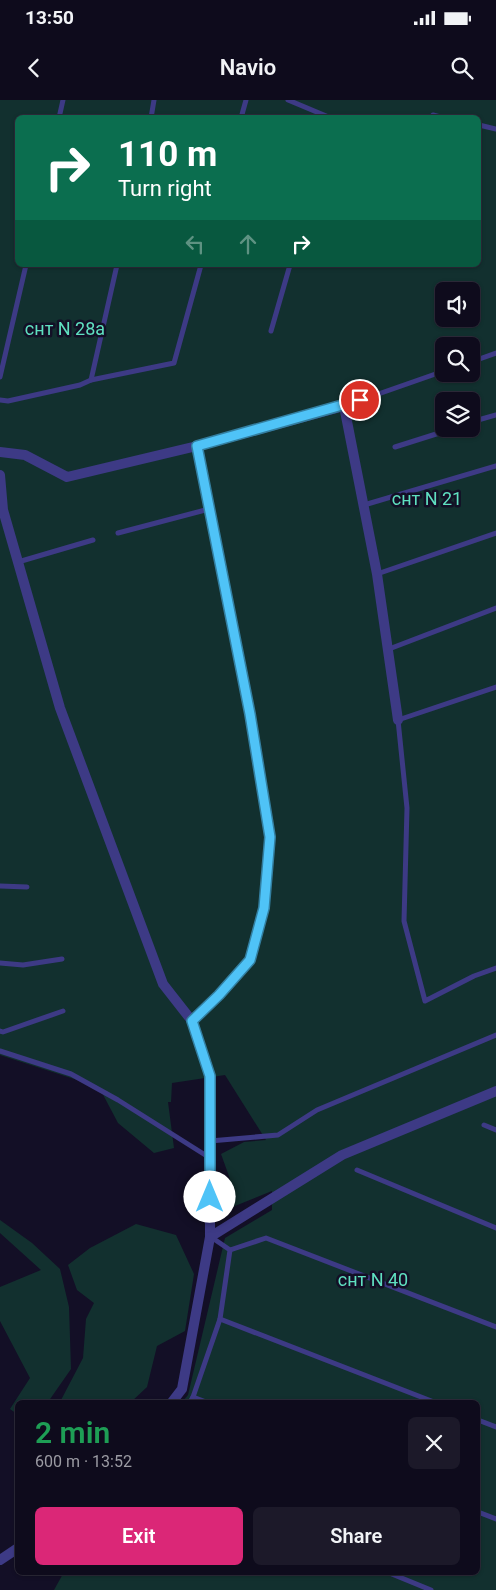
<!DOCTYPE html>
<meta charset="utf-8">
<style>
:root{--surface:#0e0b1c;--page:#1c1929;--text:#f1f3f6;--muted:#9b9ba3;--line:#2e2b3b;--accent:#db2777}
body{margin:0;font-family:Roboto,sans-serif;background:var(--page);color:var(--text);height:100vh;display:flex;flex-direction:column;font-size:19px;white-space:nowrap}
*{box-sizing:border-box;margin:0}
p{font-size:16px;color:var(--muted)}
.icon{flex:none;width:28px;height:28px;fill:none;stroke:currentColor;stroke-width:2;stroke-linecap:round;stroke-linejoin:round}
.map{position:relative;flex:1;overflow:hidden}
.details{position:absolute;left:15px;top:1300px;width:465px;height:175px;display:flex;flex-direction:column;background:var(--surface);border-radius:8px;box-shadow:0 1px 4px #0004,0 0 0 1px var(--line)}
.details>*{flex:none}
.guide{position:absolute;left:15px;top:15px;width:466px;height:152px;border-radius:8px;box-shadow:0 1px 4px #0004,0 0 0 1px var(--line);background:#0b6e4f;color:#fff;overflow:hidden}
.buttons{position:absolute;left:435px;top:182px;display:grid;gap:10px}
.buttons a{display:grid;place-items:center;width:45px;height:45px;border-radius:8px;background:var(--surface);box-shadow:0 1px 4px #0004,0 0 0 1px var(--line);font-size:25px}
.pin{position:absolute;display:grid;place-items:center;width:42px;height:42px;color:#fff;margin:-21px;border:2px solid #fff;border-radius:50%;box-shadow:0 1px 5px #0007}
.me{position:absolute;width:55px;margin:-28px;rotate:0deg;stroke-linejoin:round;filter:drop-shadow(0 0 4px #0008)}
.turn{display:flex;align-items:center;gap:18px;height:105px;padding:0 20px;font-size:22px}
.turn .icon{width:65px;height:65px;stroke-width:2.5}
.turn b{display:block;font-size:35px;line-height:42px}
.lanes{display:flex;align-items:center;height:48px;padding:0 20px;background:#0003;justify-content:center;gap:25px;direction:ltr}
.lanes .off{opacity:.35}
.round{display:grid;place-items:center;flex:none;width:52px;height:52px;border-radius:8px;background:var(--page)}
.summary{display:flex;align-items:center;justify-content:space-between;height:85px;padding:0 20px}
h1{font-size:30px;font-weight:600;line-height:38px;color:#1e9e55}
.cta{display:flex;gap:10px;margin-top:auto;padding:10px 20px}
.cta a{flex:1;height:58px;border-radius:8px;background:var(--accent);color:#fff;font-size:20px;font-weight:600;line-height:58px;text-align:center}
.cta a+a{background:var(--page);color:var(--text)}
.status{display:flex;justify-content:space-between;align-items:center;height:35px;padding:0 25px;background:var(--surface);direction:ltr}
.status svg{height:14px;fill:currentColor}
header{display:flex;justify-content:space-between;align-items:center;height:65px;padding:0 20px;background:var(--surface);font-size:22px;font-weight:600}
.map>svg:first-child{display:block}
</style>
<div class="status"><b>13:50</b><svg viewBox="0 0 49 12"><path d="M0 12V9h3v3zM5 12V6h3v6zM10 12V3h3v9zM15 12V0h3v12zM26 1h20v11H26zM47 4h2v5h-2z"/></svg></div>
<header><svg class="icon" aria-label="back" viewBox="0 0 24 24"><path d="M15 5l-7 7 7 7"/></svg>Navio<svg class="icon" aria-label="search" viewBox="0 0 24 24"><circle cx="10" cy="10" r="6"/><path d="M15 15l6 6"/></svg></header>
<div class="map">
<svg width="496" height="1490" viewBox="0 0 496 1490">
<rect width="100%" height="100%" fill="#130f26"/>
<g fill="#12302f" fill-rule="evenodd">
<path d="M0,0H496V1490H54L64,1472H478V1302H182L188,1295L225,1138L272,1110V1091L225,1110L221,1097L230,1079L221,1054L244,1042L266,1040L225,975L172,983L171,1002H168L174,1048L154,1053L118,1023L99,987L0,955ZM18,18H479V165H18ZM444,191H471V219H444ZM444,246H471V274H444ZM444,301H471V329H444Z"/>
<polygon points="0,1120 32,1143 60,1169 69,1207 71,1269 48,1302 18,1302 17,1314 10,1309 30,1278 0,1221 0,1187 41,1170 0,1133"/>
<polygon points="136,1124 176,1135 194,1174 185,1231 157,1246 147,1287 131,1302 60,1302 83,1258 86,1219 94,1203 77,1190 68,1165 90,1148"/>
</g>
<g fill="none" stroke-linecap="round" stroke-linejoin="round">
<g stroke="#3d3a85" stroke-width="5">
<polyline points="288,0 331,18"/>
<polyline points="59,18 63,0"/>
<polyline points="151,18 154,0"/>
<polyline points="241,18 246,0"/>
<polyline points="433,18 433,15 444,18"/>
<polyline points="479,25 496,29"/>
<polyline points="271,231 290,165"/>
<polyline points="471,262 496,253"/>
<polyline points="0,277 26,165"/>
<polyline points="91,280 117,165"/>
<polyline points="0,300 8,301 80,285 91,280 174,263 201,165"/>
<polyline points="344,306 444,271"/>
<polyline points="471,322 496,315"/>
<polyline points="395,347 452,329"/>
<polyline points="364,405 496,366"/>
<polyline points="118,433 209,409"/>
<polyline points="18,462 93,440"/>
<polyline points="377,474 496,433"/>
<polyline points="389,549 496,508"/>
<polyline points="496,587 398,620 407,708 404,821 425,901 474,876 496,868"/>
<polyline points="0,786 27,787"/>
<polyline points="0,863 23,865 62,859"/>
<polyline points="0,931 3,932 63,911"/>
<polyline points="0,951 71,974 118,1000 210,1058"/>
<polyline points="484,1025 496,1030"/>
<polyline points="210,1041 278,1035 317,1010 496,935"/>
<polyline points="357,1070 496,1128"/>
<polyline points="230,1150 266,1138 496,1227"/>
<polyline points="220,1219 434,1302"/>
<polyline points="193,1297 206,1302"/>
<polyline points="190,1302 193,1297 220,1219 230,1150 211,1137"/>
<polyline points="478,1320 496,1327"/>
<polyline points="478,1412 496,1419"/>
<polyline points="387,1472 431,1490"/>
</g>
<g stroke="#3d3a85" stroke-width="10">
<polyline points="197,346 344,306 377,474 398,620"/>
<polyline points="0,352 25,355 67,377 197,346 250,614 270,737 264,808 250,860 219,895 192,921"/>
<polyline points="0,375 3,410 60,608 163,884 192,921 210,975 210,1137 182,1289 172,1302"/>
<polyline points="210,1137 342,1055 496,991"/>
<polyline points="0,1460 18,1448"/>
</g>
</g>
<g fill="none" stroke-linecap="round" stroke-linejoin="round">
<g stroke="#337fa1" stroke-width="12">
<polyline id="route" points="210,1097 210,976 192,921 219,895 250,860 264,808 270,737 250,614 197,346 360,300"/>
</g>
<use href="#route" stroke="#4fc3f7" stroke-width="9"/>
</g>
<g text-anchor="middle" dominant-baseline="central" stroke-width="5" stroke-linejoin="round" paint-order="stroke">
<g font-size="18" fill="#5fe0c0" stroke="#130f26">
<text x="65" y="228">снт N 28а</text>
<text x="427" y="398">снт N 21</text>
<text x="373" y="1179">снт N 40</text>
</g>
</g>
</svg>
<div class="buttons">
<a><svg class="icon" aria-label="sound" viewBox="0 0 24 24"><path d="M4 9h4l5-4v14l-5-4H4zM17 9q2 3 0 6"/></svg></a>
<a><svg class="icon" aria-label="search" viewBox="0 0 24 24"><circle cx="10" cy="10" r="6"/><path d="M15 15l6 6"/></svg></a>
<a><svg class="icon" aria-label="layers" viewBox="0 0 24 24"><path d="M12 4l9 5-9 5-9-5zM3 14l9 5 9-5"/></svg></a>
</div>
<div class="pin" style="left:360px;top:300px;background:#d93025"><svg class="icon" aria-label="arrive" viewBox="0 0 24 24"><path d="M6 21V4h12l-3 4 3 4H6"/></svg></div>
<svg class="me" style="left:210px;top:1097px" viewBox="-20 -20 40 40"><circle r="19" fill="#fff"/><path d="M0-13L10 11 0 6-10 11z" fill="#4fc3f7"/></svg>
<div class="guide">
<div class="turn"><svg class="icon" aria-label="right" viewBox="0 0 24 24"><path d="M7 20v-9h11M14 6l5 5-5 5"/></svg><div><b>110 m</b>Turn right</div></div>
<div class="lanes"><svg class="icon off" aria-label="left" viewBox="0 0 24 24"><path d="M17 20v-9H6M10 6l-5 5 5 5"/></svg><svg class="icon off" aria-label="ahead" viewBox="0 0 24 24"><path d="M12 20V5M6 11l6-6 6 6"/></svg><svg class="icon" aria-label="right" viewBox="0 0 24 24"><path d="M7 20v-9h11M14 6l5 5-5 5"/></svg></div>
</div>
<section class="details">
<div class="summary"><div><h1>2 min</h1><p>600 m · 13:52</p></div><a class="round"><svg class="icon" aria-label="close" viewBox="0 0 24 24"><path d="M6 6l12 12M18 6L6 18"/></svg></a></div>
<div class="cta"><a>Exit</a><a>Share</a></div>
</section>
</div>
